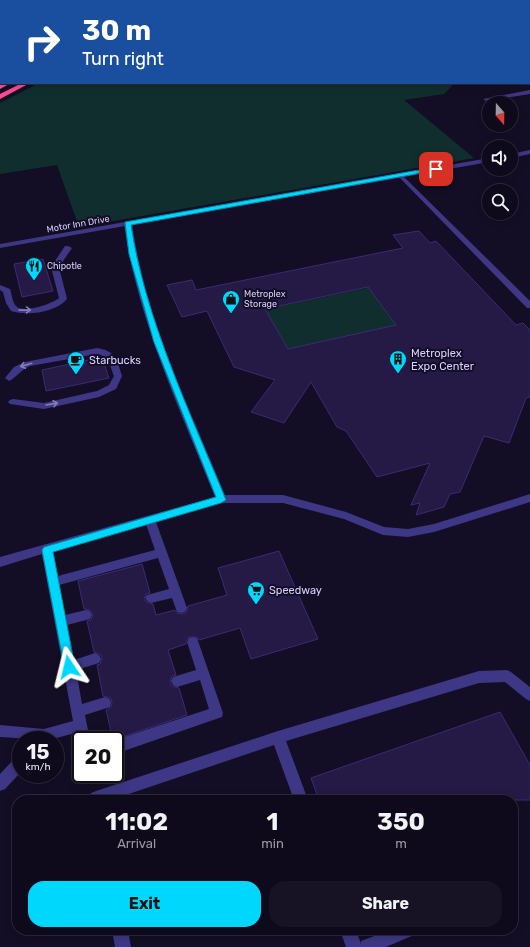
<!DOCTYPE html>
<style>
:root{--surface:#0e0a1c;--page:#171325;--text:#f1f3f6;--muted:#9b9aa3;--line:#2e2b3b;--accent:#00d7fc}
body{margin:0;font-family:Rubik,sans-serif;background:var(--page);color:var(--text);height:100vh;display:flex;flex-direction:column;font-size:15px;white-space:nowrap}
*{box-sizing:border-box;margin:0}
p{font-size:13px;color:var(--muted)}
.icon{flex:none;width:22px;height:22px;fill:none;stroke:currentColor;stroke-width:2;stroke-linecap:round;stroke-linejoin:round}
.map{position:relative;flex:1;overflow:hidden}
.sheet{position:absolute;left:12px;top:795px;width:506px;height:140px;display:flex;flex-direction:column;background:var(--surface);border-radius:16px;box-shadow:0 2px 10px #0003,0 0 0 1px var(--line)}
.sheet>*{flex:none}
.banner{position:absolute;left:0px;top:0px;width:530px;height:84px;box-shadow:0 2px 10px #0003,0 0 0 1px var(--line);background:#1a4fa0;color:#fff;overflow:hidden}
.needle{width:26px;rotate:160deg}
.controls{position:absolute;left:482px;top:96px;display:grid;gap:8px}
.controls a{display:grid;place-items:center;width:36px;height:36px;border-radius:50%;background:var(--surface);box-shadow:0 2px 10px #0003,0 0 0 1px var(--line);font-size:20px}
.speed{position:absolute;left:12px;top:731px;display:flex;gap:8px;font-size:20px;font-weight:700;text-align:center}
.speed>*{display:grid;place-content:center;width:52px;height:52px;border-radius:50%;background:var(--surface);box-shadow:0 2px 10px #0003,0 0 0 1px var(--line);line-height:1}
.speed small{font-size:10px;font-weight:400}
.speed .limit{border:2px solid #111;border-radius:6px;background:#fff;color:#111}
.pin{position:absolute;display:grid;place-items:center;width:34px;height:34px;color:#fff;margin:-17px;border-radius:8px;box-shadow:0 2px 6px #0006}
.me{position:absolute;width:44px;margin:-22px;rotate:350deg;stroke-linejoin:round;filter:drop-shadow(0 0 3px #0008)}
.turn{display:flex;align-items:center;gap:14px;height:84px;padding:0 16px;font-size:18px}
.turn .icon{width:52px;height:52px;stroke-width:2.5}
.turn b{display:block;font-size:28px;line-height:34px}
.eta{display:flex;justify-content:space-evenly;align-items:center;height:68px;text-align:center}
.eta b{font-size:24px;font-weight:700;line-height:28px}
.cta{display:flex;gap:8px;margin-top:auto;padding:8px 16px}
.cta a{flex:1;height:46px;border-radius:16px;background:var(--accent);color:#111;font-size:16px;font-weight:700;line-height:46px;text-align:center}
.cta a+a{background:var(--page);color:var(--text)}
.map>svg:first-child{display:block}
</style>
<div class="map">
<svg width="530" height="947" viewBox="0 0 530 947">
<rect width="100%" height="100%" fill="#130e25"/>
<g fill="#112e2f">
<polygon points="39,83 451,83 452,86 444,94 404,100 474,158 79,227 57,165 0,174 0,103"/>
<polygon points="377,286 385,310 396,325 288,349 267,313 253,312"/>
</g>
<g fill="#251946" stroke="#3c2b73" fill-rule="evenodd">
<path d="M419,231L430,243L436,241L516,325L523,323L530,330V397L526,398L509,443L484,436L460,492L450,494L444,507L416,515L420,503L411,505L430,463L377,477L346,431L337,427L311,382L284,423L251,412L275,380L234,367L207,311L182,317L167,285L192,280L196,290L403,248L393,235ZM368,287L396,325L288,349L265,309Z"/>
<polygon points="43,259 53,291 22,297 14,264"/>
<polygon points="102,357 109,378 46,391 42,370"/>
<polygon points="279,551 318,639 251,659 240,628 199,640 197,637 189,637 186,641 186,644 168,650 176,675 172,676 170,682 172,686 179,688 187,715 113,740 106,710 111,707 112,703 111,698 103,696 97,665 100,664 102,658 100,654 94,652 87,621 91,620 93,614 90,610 84,609 78,581 142,564 150,593 146,594 144,599 146,602 153,604 156,615 175,610 177,613 181,614 186,613 188,606 227,595 218,568"/>
<polygon points="500,712 530,765 530,800 319,800 311,778"/>
</g>
<g fill="none" stroke-linecap="round" stroke-linejoin="round">
<g fill="#3e3785" fill-rule="evenodd">
<rect x="25" y="0" width="4" height="1"/>
<rect x="529" y="7" width="1" height="2"/>
<rect x="529" y="20" width="1" height="2"/>
<polygon points="530,90 530,94 486,101 483,99"/>
<polygon points="400,173 530,301 530,308 527,308 398,176 398,174"/>
<path d="M128,222L132,224C145,318 189,407 225,495H283L346,512L384,527L408,529L434,524L530,494V502L434,532L408,537L383,535L344,519L283,503H221L156,522L187,608L185,612L181,613L177,612L172,598L151,603L147,601L145,598L147,595L169,589L158,558L59,585L65,615L86,610L90,611L92,615L90,619L67,625L74,660L95,653L99,655L101,659L99,663L76,670L82,704L105,697L110,699L111,703L110,707L85,715L90,740H81V746L78,745L75,733L49,740L0,737V725L44,729L73,721L42,554L0,567V557L215,497C180,409 137,319 124,224ZM146,524L155,550L58,576L53,551Z"/>
<path d="M65,246H68L72,248L59,267L67,299C55,313 27,316 11,311L6,303L3,292L0,290V285L10,289C12,294 12,303 17,307C25,313 52,304 59,298L51,267Z"/>
<path d="M97,348C116,351 117,360 122,376L116,389L99,397L44,409L10,404L8,402L10,400L13,399L44,403L97,391L109,385L114,376C110,366 109,356 97,354L30,366C20,370 16,378 9,381L5,378L14,367L25,362Z"/>
<polygon points="193,637 197,638 223,713 222,717 115,754 115,740 209,709 200,680 177,687 173,685 171,681 173,677 196,670 187,642 189,638"/>
<polygon points="507,670 511,672 530,687 530,701 526,699 505,682 479,683 286,741 308,800 294,800 274,745 111,800 89,800 91,793 96,791 278,731 479,671"/>
<polygon points="21,755 21,772 5,789 0,791 0,774 16,757"/>
<polygon points="112,930 128,930 131,947 115,947"/>
<polygon points="340,930 356,930 361,944 361,941 390,930 417,930 414,935 386,947 346,947"/>
</g>
<g fill="#3e3785" fill-rule="evenodd">
<polygon points="493,0 497,0 498,1 494,1"/>
<rect x="529" y="15" width="1" height="3"/>
<polygon points="530,150 530,154 511,158 511,154"/>
<polygon points="489,158 489,162 0,248 0,244"/>
</g>
<g fill="#ff4c99" fill-rule="evenodd">
<polygon points="115,0 123,0 114,1"/>
<polygon points="172,0 179,0 171,1"/>
<polygon points="183,0 190,0 182,1"/>
<polygon points="0,50 1,50 0,55"/>
<polygon points="3,83 11,83 0,89 0,84"/>
<polygon points="22,83 30,83 0,99 0,94"/>
</g>
</g>
<defs><path id="oneway-shaft" d="M-6 0H5M1.5-3L5.5 0L1.5 3" fill="none" stroke-width="1.6" stroke-linecap="round" stroke-linejoin="round"/></defs>
<g stroke="#847cbc">
<use href="#oneway-shaft" transform="translate(25 310) rotate(-1)"/>
<use href="#oneway-shaft" transform="translate(26 365) rotate(164)"/>
<use href="#oneway-shaft" transform="translate(52 404) rotate(-10)"/>
</g>
<path fill="#00d7fc" stroke="#008ca4" d="M436,167L438,168V170L131,225C145,319 190,412 226,500L221,503L53,552L75,667L73,671L69,672L65,671L42,550L44,547L216,497L154,342L129,254L125,222Z"/>
<defs>
<g id="restaurant-pin" transform="scale(0.9)"><path d="M0 17L-7.5 6A9.5 9.5 0 1 1 7.5 6Z" fill="#00d7fc" stroke="#130e25"/><path d="M-5-6h1v4h1v-4h1v4h1v-4h1v5L-1.5 .5V6h-2V.5L-5-1ZM5-6V6H3V1.5H1.5Q1.5-4 5-6Z" fill="#111"/></g>
<g id="shop-pin" transform="scale(0.9)"><path d="M0 17L-7.5 6A9.5 9.5 0 1 1 7.5 6Z" fill="#00d7fc" stroke="#130e25"/><path d="M-5-2.5h2.3a2.7 3.5 0 0 1 5.4 0H5L5.5 6h-11ZM-1.5-2.5h3a1.5 2.3 0 0 0-3 0Z" fill="#111"/></g>
<g id="building-pin" transform="scale(0.9)"><path d="M0 17L-7.5 6A9.5 9.5 0 1 1 7.5 6Z" fill="#00d7fc" stroke="#130e25"/><path d="M-4-6H4V6H1V3H-1V6H-4ZM-2.5-4.3h1.7v1.8h-1.7ZM.8-4.3h1.7v1.8H.8ZM-2.5-1h1.7V.8h-1.7ZM.8-1h1.7V.8H.8Z" fill="#111"/></g>
<g id="cafe-pin" transform="scale(0.9)"><path d="M0 17L-7.5 6A9.5 9.5 0 1 1 7.5 6Z" fill="#00d7fc" stroke="#130e25"/><path d="M-5.5-4.5H6V0H3Q3 3.5 0 3.5H-2.5Q-5.5 3.5-5.5 0ZM3-3.2v2h1.7v-2ZM-6 4.5H4V6H-6Z" fill="#111"/></g>
<g id="supermarket-pin" transform="scale(0.9)"><path d="M0 17L-7.5 6A9.5 9.5 0 1 1 7.5 6Z" fill="#00d7fc" stroke="#130e25"/><path d="M-6-5.5h2.5l.6 2H6L4.5 2H-2.5L-4.4-4H-6ZM-1.5 3.2a1.3 1.3 0 1 0 .1 0ZM3 3.2a1.3 1.3 0 1 0 .1 0Z" fill="#111"/></g>
</defs>
<g fill-rule="evenodd">
<use href="#restaurant-pin" x="34" y="266"/>
<use href="#shop-pin" x="231" y="299"/>
<use href="#building-pin" x="398" y="359"/>
<use href="#cafe-pin" x="76" y="360"/>
<use href="#supermarket-pin" x="256" y="590"/>
</g>
<g text-anchor="middle" dominant-baseline="central" stroke-width="4" stroke-linejoin="round" paint-order="stroke">
<g font-size="9" fill="#d9d1ff" stroke="#130e25">
<text transform="translate(78 224) rotate(-10)">Motor Inn Drive</text>
</g>
<g font-size="9" fill="#d9d1ff" stroke="#130e25" text-anchor="start">
<text x="47" y="266">Chipotle</text>
<text x="244" y="294">Metroplex<tspan x="244" dy="10">Storage</tspan></text>
</g>
<g font-size="11" fill="#d9d1ff" stroke="#130e25" text-anchor="start">
<text x="411" y="353">Metroplex<tspan x="411" dy="13">Expo Center</tspan></text>
<text x="89" y="360">Starbucks</text>
<text x="269" y="590">Speedway</text>
</g>
</g>
</svg>
<div class="controls">
<a><svg class="needle" viewBox="-14 -14 28 28"><path d="M0-13l5 13h-10z" fill="#e53935"/><path d="M0 13l5-13h-10z" fill="#9b9aa3"/></svg></a>
<a><svg class="icon" aria-label="sound" viewBox="0 0 24 24"><path d="M4 9h4l5-4v14l-5-4H4zM17 9q2 3 0 6"/></svg></a>
<a><svg class="icon" aria-label="search" viewBox="0 0 24 24"><circle cx="10" cy="10" r="6"/><path d="M15 15l6 6"/></svg></a>
</div>
<div class="speed"><div>15<small>km/h</small></div><div class="limit">20</div></div>
<div class="pin" style="left:436px;top:169px;background:#d93025"><svg class="icon" aria-label="arrive" viewBox="0 0 24 24"><path d="M6 21V4h12l-3 4 3 4H6"/></svg></div>
<svg class="me" style="left:69px;top:667px" viewBox="-20 -20 40 40"><path d="M0-17L14 15 0 8-14 15z" fill="#00d7fc" stroke="#fff" stroke-width="4"/></svg>
<div class="banner">
<div class="turn"><svg class="icon" aria-label="right" viewBox="0 0 24 24"><path d="M7 20v-9h11M14 6l5 5-5 5"/></svg><div><b>30 m</b>Turn right</div></div>
</div>
<section class="sheet">
<div class="eta">
<div><b>11:02</b><p>Arrival</p></div>
<div><b>1</b><p>min</p></div>
<div><b>350</b><p>m</p></div>
</div>
<div class="cta"><a>Exit</a><a>Share</a></div>
</section>
</div>
